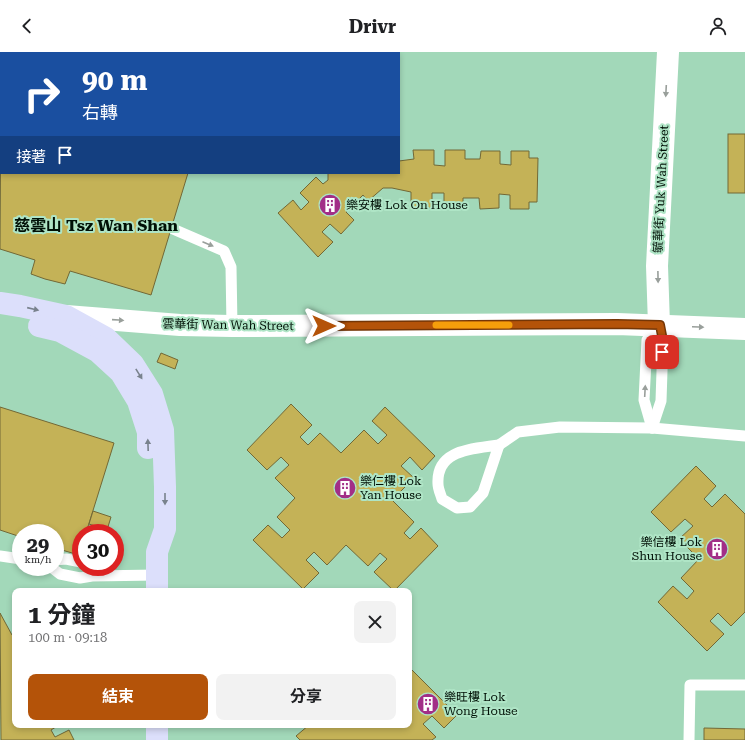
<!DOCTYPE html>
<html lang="zh-TW">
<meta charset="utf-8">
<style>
:root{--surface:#fff;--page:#f2f2f2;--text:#202124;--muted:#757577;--accent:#b45309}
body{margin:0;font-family:"Roboto Serif","Noto Sans TC",serif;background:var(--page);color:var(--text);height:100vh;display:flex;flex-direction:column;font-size:15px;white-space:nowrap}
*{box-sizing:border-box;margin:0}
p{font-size:13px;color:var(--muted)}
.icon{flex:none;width:22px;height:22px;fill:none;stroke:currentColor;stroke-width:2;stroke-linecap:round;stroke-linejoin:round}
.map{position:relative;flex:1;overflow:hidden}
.panel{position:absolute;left:12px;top:536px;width:400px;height:140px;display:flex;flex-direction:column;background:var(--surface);border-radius:8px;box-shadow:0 2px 6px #0003}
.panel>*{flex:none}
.guide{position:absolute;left:0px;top:0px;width:400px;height:122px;box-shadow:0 2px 6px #0003;background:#1a4fa0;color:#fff;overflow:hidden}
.speed{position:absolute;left:12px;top:472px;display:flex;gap:8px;font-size:20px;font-weight:700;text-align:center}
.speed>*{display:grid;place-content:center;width:52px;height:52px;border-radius:50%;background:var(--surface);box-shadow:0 2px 6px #0003;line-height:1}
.speed small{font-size:10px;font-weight:400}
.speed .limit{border:6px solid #d22;background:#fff;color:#111}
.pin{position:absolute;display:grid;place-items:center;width:34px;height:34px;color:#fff;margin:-17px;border-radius:8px;box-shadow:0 2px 6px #0006}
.me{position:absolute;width:44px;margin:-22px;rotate:90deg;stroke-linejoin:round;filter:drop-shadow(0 0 3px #0008)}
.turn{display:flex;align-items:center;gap:14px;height:84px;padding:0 16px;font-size:18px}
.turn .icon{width:52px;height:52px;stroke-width:2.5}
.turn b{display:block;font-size:28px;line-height:34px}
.then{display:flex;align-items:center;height:38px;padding:0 16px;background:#0003;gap:8px;font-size:15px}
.round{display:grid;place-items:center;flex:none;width:42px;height:42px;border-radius:8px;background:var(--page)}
.overview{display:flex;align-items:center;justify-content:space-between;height:68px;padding:0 16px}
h1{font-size:24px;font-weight:700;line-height:30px}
.button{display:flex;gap:8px;margin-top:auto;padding:8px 16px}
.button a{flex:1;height:46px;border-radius:8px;background:var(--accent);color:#fff;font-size:16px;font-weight:700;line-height:46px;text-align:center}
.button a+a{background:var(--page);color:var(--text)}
header{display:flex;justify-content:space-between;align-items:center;height:52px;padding:0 16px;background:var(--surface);font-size:18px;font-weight:700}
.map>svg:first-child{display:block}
</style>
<header><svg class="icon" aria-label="back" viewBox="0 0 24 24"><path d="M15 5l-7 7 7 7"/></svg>Drivr<svg class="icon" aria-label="person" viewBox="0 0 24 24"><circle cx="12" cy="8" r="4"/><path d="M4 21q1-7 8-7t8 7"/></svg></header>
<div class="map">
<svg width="745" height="688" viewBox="0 0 745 688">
<rect width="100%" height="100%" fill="#a2d8b9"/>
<g fill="#c4b257" stroke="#726836">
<polygon points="14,0 225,0 14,1"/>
<polygon points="1,43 1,121 188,121 151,243 70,219 65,232 45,227 31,222 35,208 0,197"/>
<rect x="728" y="82" width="17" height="59"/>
<polygon points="413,98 434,98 434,113 445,114 445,98 465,98 465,107 480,107 481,99 500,99 500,112 511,113 511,99 529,99 529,106 538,106 537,150 529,150 529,157 510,157 510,143 499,142 499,156 480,157 479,146 463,146 463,156 444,156 444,141 432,141 432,156 411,156 411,140 392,136 383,136 368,149 363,143 346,160 354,168 341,182 330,172 322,180 333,190 318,205 278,161 293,148 301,158 309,150 300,141 316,125 323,132 328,128 328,121 399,121 399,109 414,107"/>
<polygon points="161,301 178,308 175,317 157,310"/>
<polygon points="291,352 312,373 300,385 308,393 320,381 341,401 364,378 378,392 387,383 372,369 385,355 435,404 422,418 410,405 401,414 414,426 392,448 414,470 404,481 410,487 421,476 438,494 394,539 374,520 387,507 380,501 368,514 346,493 327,513 314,500 306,508 319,521 303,537 253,488 268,473 282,486 290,478 277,465 295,446 275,426 289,413 281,405 267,418 247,398"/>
<polygon points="0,355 114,391 86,481 81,481 81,497 79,503 55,496 55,481 21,481 21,485 0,478"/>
<polygon points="696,414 716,434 704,447 712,455 725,442 745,462 745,560 731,574 718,561 710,569 724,582 707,599 658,550 673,534 687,547 694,539 681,526 699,507 679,487 693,474 685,467 671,480 651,460"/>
<polygon points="93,459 111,465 107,478 89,472"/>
<polygon points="0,561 12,583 15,582 15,673 59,673 51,678 55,685 69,678 74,688 1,688"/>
<polygon points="409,615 457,663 444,676 432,664 423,672 436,685 432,688 300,688 296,684 309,673 409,673"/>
<polygon points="704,676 745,677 745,688 704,688"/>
</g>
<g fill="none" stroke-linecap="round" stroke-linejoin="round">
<g stroke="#fff" stroke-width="11">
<polyline points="173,177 224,199 231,215 232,274"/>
<polyline points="652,376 644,348 647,288 659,273"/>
<polyline points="652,376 661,349 663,289 659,273"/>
<polyline points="499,393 518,380 560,375 652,376 745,384"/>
<path d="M499,393L483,441L470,455L457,456L442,447C441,443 438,437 438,432C436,397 473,397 499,393Z"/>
<polyline points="0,504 21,507"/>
<polyline points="55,508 66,507 81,510"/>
<polyline points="51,515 60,522 80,526 92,524 157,523"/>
<polyline points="689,688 690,633 745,633"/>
</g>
<g stroke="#fff" stroke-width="22">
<polyline points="66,264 180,273 232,274 617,272 745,277"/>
<polyline points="659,273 657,214 668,0"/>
</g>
<g stroke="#dcdffb" stroke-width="22">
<polyline points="0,251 20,254 66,264 106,286 133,312 152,342 163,378 165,435 165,477 157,500 157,539"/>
<polyline points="39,274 60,279 97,299 121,321 138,349 148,380 148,396"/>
<polyline points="157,688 157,673"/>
</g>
</g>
<defs><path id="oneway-solid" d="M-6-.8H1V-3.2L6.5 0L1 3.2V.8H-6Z"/></defs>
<g fill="#999f9b">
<use href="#oneway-solid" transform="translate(666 39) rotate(93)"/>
<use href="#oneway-solid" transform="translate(208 192) rotate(23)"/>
<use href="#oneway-solid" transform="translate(658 225) rotate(89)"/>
<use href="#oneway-solid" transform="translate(118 268) rotate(4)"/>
<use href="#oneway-solid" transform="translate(698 275) rotate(2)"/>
<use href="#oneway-solid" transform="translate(645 339) rotate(-87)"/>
</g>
<g fill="#79828d">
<use href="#oneway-solid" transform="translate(33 257) rotate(13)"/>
<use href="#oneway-solid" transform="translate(139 322) rotate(58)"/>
<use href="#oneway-solid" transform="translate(148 393) rotate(-92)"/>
<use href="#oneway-solid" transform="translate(165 447) rotate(90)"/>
</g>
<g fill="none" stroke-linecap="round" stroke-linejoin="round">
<g stroke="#753606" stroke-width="10">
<polyline id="route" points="324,274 617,272 660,273 663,289 662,300"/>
</g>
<use href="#route" stroke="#b45309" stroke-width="7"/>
<polyline stroke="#f59e0b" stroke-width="7" points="436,273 509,273"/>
</g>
<defs>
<g id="building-disc" transform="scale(1.15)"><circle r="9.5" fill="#a22e87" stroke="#afe5c6"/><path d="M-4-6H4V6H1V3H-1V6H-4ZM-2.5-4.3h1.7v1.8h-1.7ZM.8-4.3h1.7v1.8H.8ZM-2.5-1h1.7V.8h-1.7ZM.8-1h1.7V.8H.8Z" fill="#fff"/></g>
</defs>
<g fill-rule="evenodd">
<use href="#building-disc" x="330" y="153"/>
<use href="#building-disc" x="345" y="436"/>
<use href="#building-disc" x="717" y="497"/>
<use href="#building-disc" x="428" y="652"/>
</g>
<g text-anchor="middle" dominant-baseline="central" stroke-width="4" stroke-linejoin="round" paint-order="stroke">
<g font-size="12" fill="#001006" stroke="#afe5c6">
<text transform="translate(661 137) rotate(-87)">毓華街 Yuk Wah Street</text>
<text transform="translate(228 273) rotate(1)">雲華街 Wan Wah Street</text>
</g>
<g font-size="12" fill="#001006" stroke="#afe5c6" text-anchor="start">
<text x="346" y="153">樂安樓 Lok On House</text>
<text x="360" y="429">樂仁樓 Lok<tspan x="360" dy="14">Yan House</tspan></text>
<text x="702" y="490" text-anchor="end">樂信樓 Lok<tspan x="702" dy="14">Shun House</tspan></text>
<text x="444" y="645">樂旺樓 Lok<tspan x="444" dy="14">Wong House</tspan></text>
</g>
<g font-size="16" font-weight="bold" fill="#001006" stroke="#afe5c6">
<text x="96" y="173">慈雲山 Tsz Wan Shan</text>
</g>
</g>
</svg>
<div class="speed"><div>29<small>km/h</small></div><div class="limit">30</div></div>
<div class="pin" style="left:662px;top:300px;background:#d93025"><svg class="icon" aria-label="arrive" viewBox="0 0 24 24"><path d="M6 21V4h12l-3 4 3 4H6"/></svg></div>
<svg class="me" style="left:324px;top:274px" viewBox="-20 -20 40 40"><path d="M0-17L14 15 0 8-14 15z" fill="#b45309" stroke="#fff" stroke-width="4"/></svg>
<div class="guide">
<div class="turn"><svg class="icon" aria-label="right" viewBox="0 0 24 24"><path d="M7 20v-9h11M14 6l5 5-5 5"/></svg><div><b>90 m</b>右轉</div></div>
<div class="then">接著<svg class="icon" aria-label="arrive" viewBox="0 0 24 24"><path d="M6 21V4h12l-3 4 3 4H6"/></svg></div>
</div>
<section class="panel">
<div class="overview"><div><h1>1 分鐘</h1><p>100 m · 09:18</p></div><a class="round"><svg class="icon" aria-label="close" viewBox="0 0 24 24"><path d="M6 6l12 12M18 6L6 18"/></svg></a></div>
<div class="button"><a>結束</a><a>分享</a></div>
</section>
</div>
